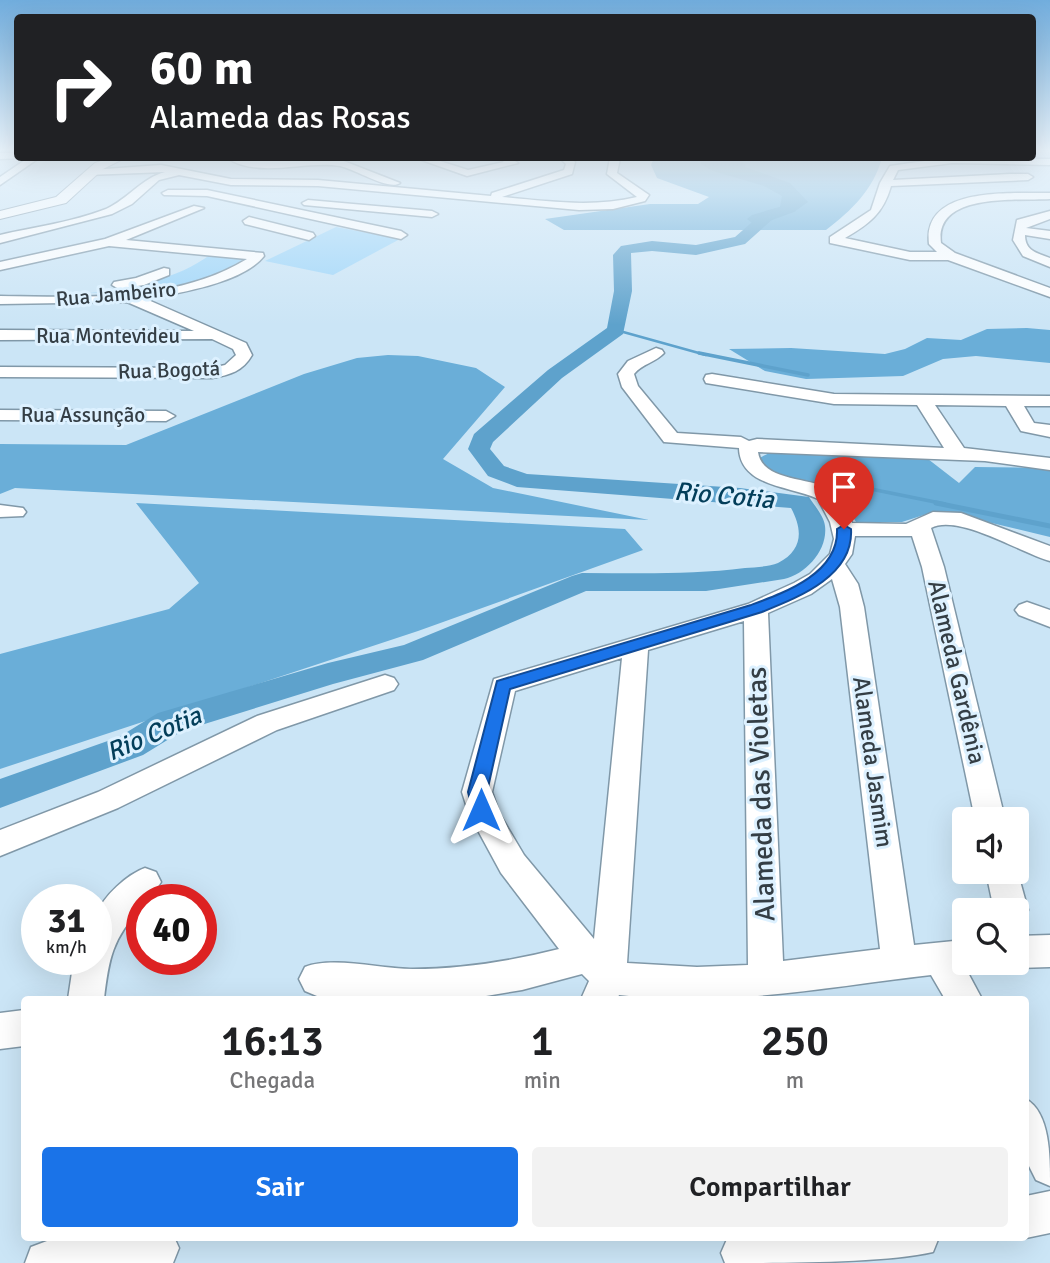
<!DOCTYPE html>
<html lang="pt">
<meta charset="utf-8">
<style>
:root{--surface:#fff;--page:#f2f2f2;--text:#202124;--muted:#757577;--accent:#1a73e8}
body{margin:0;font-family:Signika,sans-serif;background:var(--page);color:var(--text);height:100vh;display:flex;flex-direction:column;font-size:26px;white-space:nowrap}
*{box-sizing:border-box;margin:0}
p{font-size:23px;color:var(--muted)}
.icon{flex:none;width:38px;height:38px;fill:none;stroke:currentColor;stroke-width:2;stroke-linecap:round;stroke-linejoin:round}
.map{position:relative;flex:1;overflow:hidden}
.sheet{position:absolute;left:21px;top:996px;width:1008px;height:245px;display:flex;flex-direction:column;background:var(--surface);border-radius:7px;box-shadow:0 7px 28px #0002}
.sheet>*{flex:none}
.banner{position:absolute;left:14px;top:14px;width:1022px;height:147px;border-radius:7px;box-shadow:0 7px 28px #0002;background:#202124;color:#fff;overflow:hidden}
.controls{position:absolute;left:952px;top:807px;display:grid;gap:14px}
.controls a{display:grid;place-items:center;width:77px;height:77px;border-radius:7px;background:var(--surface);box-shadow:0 7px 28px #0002;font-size:35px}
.speed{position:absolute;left:21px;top:884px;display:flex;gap:14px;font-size:35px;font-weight:700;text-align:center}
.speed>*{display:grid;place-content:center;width:91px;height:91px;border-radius:50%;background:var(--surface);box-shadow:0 7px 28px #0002;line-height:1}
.speed small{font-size:18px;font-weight:400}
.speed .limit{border:10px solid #d22;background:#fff;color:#111}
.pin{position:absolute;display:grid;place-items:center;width:60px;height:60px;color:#fff;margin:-72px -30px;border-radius:50% 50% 50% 0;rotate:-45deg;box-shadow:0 0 7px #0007}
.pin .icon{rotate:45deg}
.me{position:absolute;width:77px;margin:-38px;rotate:0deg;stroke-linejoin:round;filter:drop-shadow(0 0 5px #0008)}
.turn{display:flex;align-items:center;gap:24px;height:147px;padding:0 21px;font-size:32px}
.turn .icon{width:91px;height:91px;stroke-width:2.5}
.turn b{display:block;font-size:49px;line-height:60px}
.eta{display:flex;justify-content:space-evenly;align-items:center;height:119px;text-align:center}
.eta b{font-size:42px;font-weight:600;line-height:49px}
.primary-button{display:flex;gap:14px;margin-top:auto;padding:14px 21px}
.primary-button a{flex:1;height:80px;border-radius:7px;background:var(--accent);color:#fff;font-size:28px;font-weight:600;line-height:80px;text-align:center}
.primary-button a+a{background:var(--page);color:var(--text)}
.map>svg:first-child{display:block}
</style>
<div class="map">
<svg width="1050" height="1263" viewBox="0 0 1050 1263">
<rect width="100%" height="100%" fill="#cbe5f6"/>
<g fill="#9fd6f9">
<polygon points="336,227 400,239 333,275 265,261"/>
<path d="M214,252L247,257C197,289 148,291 90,293C135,287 177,280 214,252Z"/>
</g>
<g fill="#6aaed8">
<path d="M654,158L792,161L812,158H882C873,190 852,210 826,230H564L545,219L650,204H698L709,197L657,178L651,165Z"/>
<polygon points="1027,328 1050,330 1050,363 976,356 943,359 903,376 806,379 765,371 729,349 791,348 885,354 905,349 927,338 961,340 987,329"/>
<polygon points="388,355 418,356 476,368 505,387 443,459 493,488 649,520 15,488 0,494 0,444 126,445 304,374 357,358"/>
<path d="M776,450L887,453L928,459L959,483L975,467L1050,468V537L958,515L930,513L902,522H856C822,466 804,492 760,465L759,458Z"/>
<polygon points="136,503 625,529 643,550 418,631 0,769 0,654 169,609 199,583"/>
</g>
<polygon fill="#5ea2cc" points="715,158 742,158 745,167 790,183 808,202 794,212 756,226 747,219 752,215 780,207 782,196 764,186 713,171 701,164 701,161"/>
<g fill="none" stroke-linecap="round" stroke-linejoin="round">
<polyline stroke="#5ea2cc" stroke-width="2.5" points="616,330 706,355"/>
<g stroke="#5ea2cc" stroke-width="3.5">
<polyline points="699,353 808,375"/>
<polyline points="856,486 945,504"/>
</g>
<polyline stroke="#5ea2cc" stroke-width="5" points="936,503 1050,526"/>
<path fill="#5ea2cc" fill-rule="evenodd" d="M791,204L796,205V211L775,217L745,244L696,255L652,251L631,253L632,291L623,334L562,378L493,442L490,449L504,466L527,474L740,488L809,497C814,505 824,516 825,526C828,550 806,574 784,579L706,591H586L423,660L333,684L182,731L143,755L0,808V779L119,737L158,713L328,663L404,645L572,576L582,573C637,573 691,575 745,568C755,567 769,567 778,563C803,550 803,530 791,508L517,487L488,476L468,449L474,434L548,370L607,328L614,291L613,255L621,246L652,241L696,245L735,237L765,211Z"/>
<g stroke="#8098a8" stroke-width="3">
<g id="minor">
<polygon points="0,153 18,153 18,158 22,158 0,159"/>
<polygon points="28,158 39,158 0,185 0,177"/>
<path d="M227,158L259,161L341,160L400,183C389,191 355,169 340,166C305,160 259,179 227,158Z"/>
<polygon points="416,158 430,158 468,170 504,162 499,158 510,158 518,163 467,176"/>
<path d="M560,158H570L575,162L572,174L502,197C548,201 592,208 637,197L607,174L610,158H620L617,173L649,195L645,201L613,209L579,210L318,186L231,185L179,175L159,180L132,204L112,214L0,243V235C34,227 73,222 106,209C128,199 142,178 165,172L87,175L86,173L91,170L161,165L231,179L318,180L491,196L492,193L564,170L566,164Z"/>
<path d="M946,158L1050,159V165L952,163L898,170L893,180L1010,174H1028L1033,177L1028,180L891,186C883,214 869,224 845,238L910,252H937L929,244C922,185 1013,194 1050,193V199C1018,201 934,192 941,243L955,253L1050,288V297L948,260H910L830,243V237L871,210L880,183L890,166Z"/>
<polygon points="168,190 207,190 401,231 407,235 401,239 207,196 164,195 162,193"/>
<polygon points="308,200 432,211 438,214 432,217 304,205 302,203"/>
<path d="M194,206L204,208L126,240L263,253L264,256C243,283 179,293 146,299L246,343L252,355C243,371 230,375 212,378L0,377V367L212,368L225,365L236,355L233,349L212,339L0,340V330L194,331L127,302L0,304V296C80,297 175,303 247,259L109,246L0,270V262L105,239Z"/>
<path d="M1050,211V219L1026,228L1050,231V239L1025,235C1025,251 1037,253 1050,258V267L1023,256L1013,240L1017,220Z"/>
<polygon points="249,217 313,233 315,236 309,240 245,224 243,221"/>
<polygon points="164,268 169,269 169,275 144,285 119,289 112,285 114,282 136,278"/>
<path d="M656,348L662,350L664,353C656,362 642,364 634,374L638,386L677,433L741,437L749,441L757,439L944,448L917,405L834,404L706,383L704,379L706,375L712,374L834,394L1050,396V406H1024L1034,423L1050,425V437L1021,431L1006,406L935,405L964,448L1050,458V470L985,461L758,452C762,482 811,477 832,490C842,497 847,511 852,523L906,524L933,512L961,513L1050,546V561C1021,553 958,513 931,528L944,567L1005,819H975L922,567L912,536H855L852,554L845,564L858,584L864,607L914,945L964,940V962H978L976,967L967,971L982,999H945L931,975C826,987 724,1008 619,995L617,999H581L589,981L582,974L522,990L468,999H358L317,996L305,991L299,979L305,967C333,956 381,969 413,969C462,969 511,961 559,949L501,873L469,814L462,792L494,679L748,604L794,583L810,574L830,554L834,539L830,522L818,499C791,486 740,487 739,448L664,442L622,387L618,374L628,361ZM832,579L840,607L880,949L783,961L768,613L811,594ZM744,621L748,965L697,967L627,963L648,650ZM622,658L594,939L524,855L499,813L492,792L515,691Z"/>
<polygon points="0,410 166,411 175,416 166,421 0,420"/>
<polygon points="0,505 23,508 26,512 23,516 0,517"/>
<polygon points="1027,602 1050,610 1050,627 1019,615 1015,610 1019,605"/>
<polygon points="385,675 394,678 398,684 394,690 277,730 118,808 0,856 0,830 98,792 257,716"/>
<path d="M145,868L156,872L161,882L149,900H142V907C112,939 109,958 104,999H68L74,959H96C96,946 93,926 97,914C103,896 128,874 145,868Z"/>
<polygon points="1017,870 1028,910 1023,920 1017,923 1017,910 994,910 986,872"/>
<polygon points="1050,935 1050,967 1017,968 1005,963 1017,962 1017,936"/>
<polygon points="24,1010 24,1046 0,1049 0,1013"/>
<path d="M1026,1099C1050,1113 1050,1155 1050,1186L1036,1180L1026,1160Z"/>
<polygon points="1050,1191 1050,1233 1026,1238 1024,1237 1026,1196"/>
<polygon points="75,1237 174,1237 179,1248 173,1263 25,1263 31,1247 47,1241"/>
<path d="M728,1237H939L933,1252C885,1263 780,1263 725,1263L721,1253Z"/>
</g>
</g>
<g stroke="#8098a8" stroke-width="2">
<polygon id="major" points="110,158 125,158 103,169 66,203 0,219 0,211 56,197 95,163"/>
</g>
<use href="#minor" fill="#fff" fill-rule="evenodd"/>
<use href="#major" fill="#fff" fill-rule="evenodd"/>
</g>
<linearGradient id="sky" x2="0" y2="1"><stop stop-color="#71addd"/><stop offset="0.46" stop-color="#e8f3fb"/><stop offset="1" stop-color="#e8f3fb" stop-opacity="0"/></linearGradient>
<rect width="1050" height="325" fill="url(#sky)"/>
<path fill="#1a73e8" stroke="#114b97" stroke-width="2" d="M844,525L851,529C854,576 799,597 762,612L510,689L487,792L491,810L488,815L481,817L474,815L468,792L497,681L751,605C786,592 839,573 837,529Z"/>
<g text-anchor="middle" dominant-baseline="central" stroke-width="6" stroke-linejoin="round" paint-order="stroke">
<g font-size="21" fill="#343e45" stroke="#ddf1ff">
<text transform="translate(116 294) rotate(-5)">Rua Jambeiro</text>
<text x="108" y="336">Rua Montevideu</text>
<text transform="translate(169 370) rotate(-2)">Rua Bogotá</text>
<text x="83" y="415">Rua Assunção</text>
</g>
<g font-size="24" fill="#343e45" stroke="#ddf1ff">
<text transform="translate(957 672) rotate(77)">Alameda Gardênia</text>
<text transform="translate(873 762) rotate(82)">Alameda Jasmim</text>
</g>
<g font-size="26" font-style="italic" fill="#033e5a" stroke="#ddf1ff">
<text transform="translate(724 496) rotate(5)">Rio Cotia</text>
<text transform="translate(154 734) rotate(-23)">Rio Cotia</text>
</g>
<g font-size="28" fill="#343e45" stroke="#ddf1ff">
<text transform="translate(761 794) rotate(-92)">Alameda das Violetas</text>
</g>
</g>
</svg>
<div class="controls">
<a><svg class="icon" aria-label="sound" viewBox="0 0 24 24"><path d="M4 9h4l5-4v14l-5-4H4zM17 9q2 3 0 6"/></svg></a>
<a><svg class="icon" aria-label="search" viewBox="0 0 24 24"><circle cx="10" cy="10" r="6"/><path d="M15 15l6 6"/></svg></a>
</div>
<div class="speed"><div>31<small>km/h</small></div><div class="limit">40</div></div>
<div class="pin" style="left:844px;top:529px;background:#d93025"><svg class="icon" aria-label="arrive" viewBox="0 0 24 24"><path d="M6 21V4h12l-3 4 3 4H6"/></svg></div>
<svg class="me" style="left:481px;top:810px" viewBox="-20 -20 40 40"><path d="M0-17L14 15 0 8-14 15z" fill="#1a73e8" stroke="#fff" stroke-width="4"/></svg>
<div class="banner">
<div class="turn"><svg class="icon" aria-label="right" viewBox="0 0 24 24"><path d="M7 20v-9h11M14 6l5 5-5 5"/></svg><div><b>60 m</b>Alameda das Rosas</div></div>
</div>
<section class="sheet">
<div class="eta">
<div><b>16:13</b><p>Chegada</p></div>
<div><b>1</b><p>min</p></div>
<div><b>250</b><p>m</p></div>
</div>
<div class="primary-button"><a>Sair</a><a>Compartilhar</a></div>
</section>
</div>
